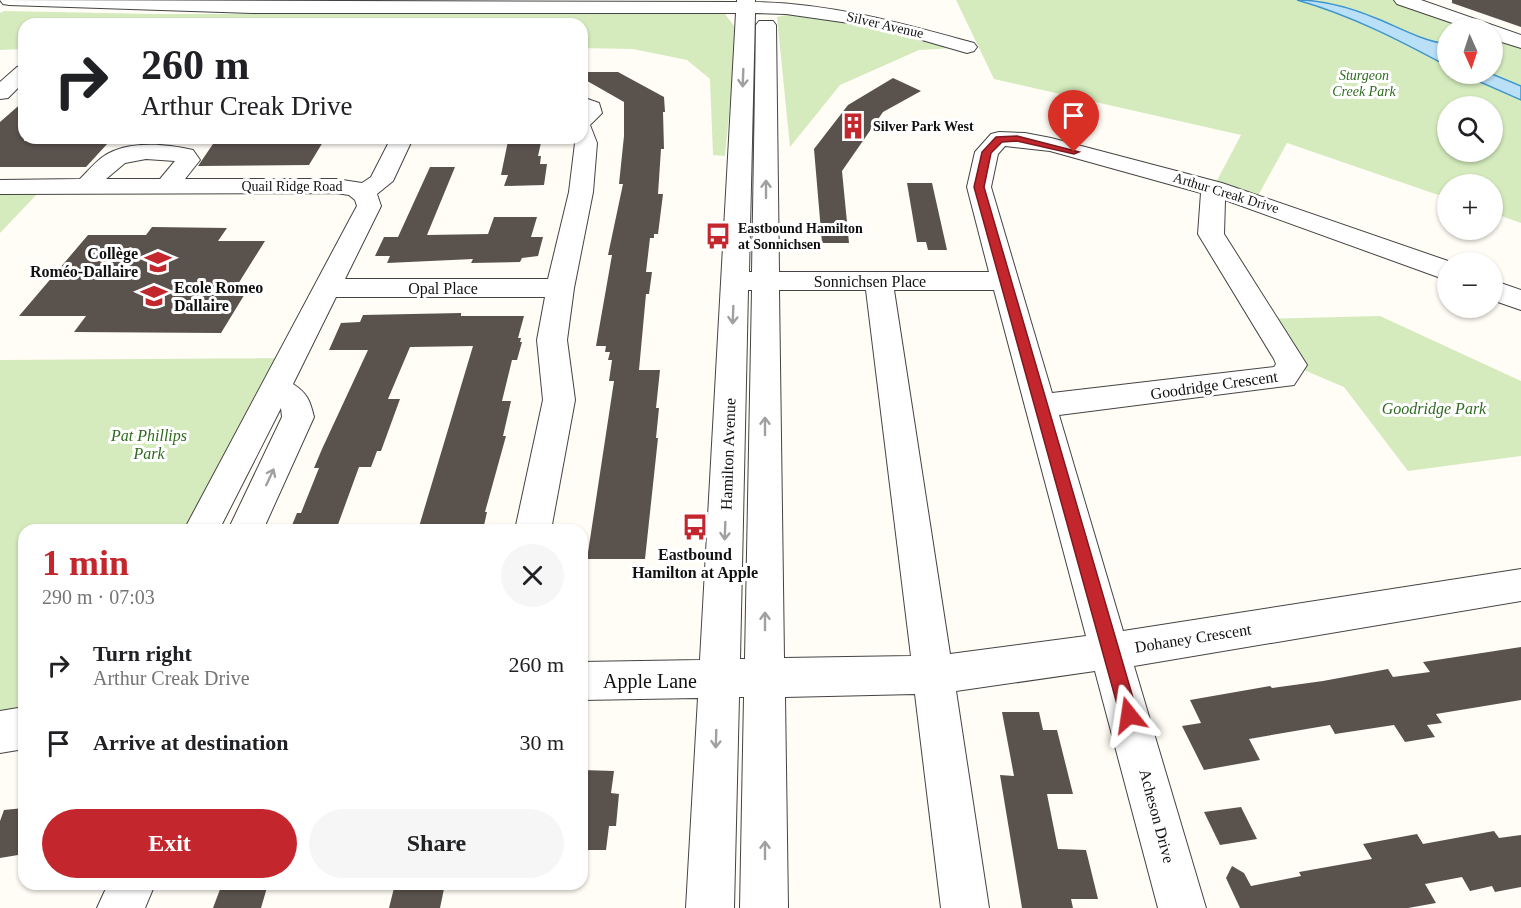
<!DOCTYPE html>
<meta charset="utf-8">
<style>
:root{--surface:#fff;--page:#f6f6f6;--text:#202124;--muted:#757577;--accent:#c4262e}
body{margin:0;font-family:Georgia,serif;background:var(--page);color:var(--text);height:100vh;display:flex;flex-direction:column;font-size:22px;white-space:nowrap}
*{box-sizing:border-box;margin:0}
p{font-size:20px;color:var(--muted)}
.icon{flex:none;width:33px;height:33px;fill:none;stroke:currentColor;stroke-width:2;stroke-linecap:round;stroke-linejoin:round}
.map{position:relative;flex:1;overflow:hidden}
.side{position:absolute;left:18px;top:524px;width:570px;height:366px;display:flex;flex-direction:column;background:var(--surface);border-radius:18px;box-shadow:0 2px 4px #0004}
.side>*{flex:none}
.top-card{position:absolute;left:18px;top:18px;width:570px;height:126px;border-radius:18px;box-shadow:0 2px 4px #0004;background:#fff;color:var(--text);overflow:hidden}
.needle{width:39px;rotate:177deg}
.fabs{position:absolute;left:1437px;top:18px;display:grid;gap:12px}
.fabs a{display:grid;place-items:center;width:66px;height:66px;border-radius:50%;background:var(--surface);box-shadow:0 2px 4px #0004;font-size:30px}
.pin{position:absolute;display:grid;place-items:center;width:51px;height:51px;color:#fff;margin:-62px -26px;border-radius:50% 50% 50% 0;rotate:-45deg;box-shadow:0 0 6px #0007}
.pin .icon{rotate:45deg}
.me{position:absolute;width:66px;margin:-33px;rotate:345deg;stroke-linejoin:round;filter:drop-shadow(0 0 4px #0008)}
.turn{display:flex;align-items:center;gap:21px;height:126px;padding:0 24px;font-size:27px}
.turn .icon{width:78px;height:78px;stroke-width:2.5}
.turn b{display:block;font-size:42px;line-height:51px}
.round{display:grid;place-items:center;flex:none;width:63px;height:63px;border-radius:32px;background:var(--page)}
.headline{display:flex;align-items:center;justify-content:space-between;height:102px;padding:0 24px}
h1{font-size:36px;font-weight:700;line-height:45px;color:var(--accent)}
.button{display:flex;gap:12px;margin-top:auto;padding:12px 24px}
.button a{flex:1;height:69px;border-radius:36px;background:var(--accent);color:#fff;font-size:24px;font-weight:700;line-height:69px;text-align:center}
.button a+a{background:var(--page);color:var(--text)}
ul{padding:0;list-style:none}
li{display:flex;align-items:center;gap:18px;height:78px;padding:0 24px}
li div{flex:1}
li b{display:block;font-size:22px}
li em{font-style:normal}
.map>svg:first-child{display:block}
</style>
<div class="map">
<svg width="1521" height="908" viewBox="0 0 1521 908">
<rect width="100%" height="100%" fill="#fffdf5"/>
<g fill="#d5ebbd" fill-rule="evenodd">
<path d="M956,0H1403L1484,28H1448V74H1492L1493,32L1521,42V223L1493,213L1492,184H1448L1447,198L1287,143L1255,201L1213,188L1241,135L994,79ZM1448,106H1492V152H1448Z"/>
<polygon points="4,11 154,14 725,14 737,30 725,156 713,155 710,79 687,60 633,49 582,48 582,24 24,24 24,49 0,50 0,13"/>
<polygon points="795,13 886,28 955,48 919,50 840,85 790,147 777,17"/>
<polygon points="0,187 38,193 0,233"/>
<polygon points="1380,316 1521,381 1521,456 1408,471 1344,387 1292,365 1263,319"/>
<polygon points="290,358 201,529 24,530 24,728 0,732 0,360"/>
</g>
<g fill="#b9e0f7" stroke="#3f96cf" stroke-width="1.5">
<path d="M1297,0C1325,0 1352,8 1378,19C1400,28 1423,41 1447,44V66C1399,40 1350,15 1297,0Z"/>
<polygon points="1462,74 1492,74 1521,86 1521,100"/>
</g>
<g fill="#5a524d">
<polygon points="1452,0 1521,0 1521,27 1452,3"/>
<polygon points="582,72 618,72 664,97 665,112 663,112 664,149 661,149 658,194 663,194 658,234 654,234 654,238 650,238 646,272 652,272 649,294 646,294 639,370 660,370 656,408 659,408 656,438 658,438 645,559 587,559 614,381 609,381 612,360 608,360 610,352 605,352 606,346 596,346 612,255 608,255 623,184 619,184 624,136 624,102 582,78"/>
<polygon points="893,78 921,91 883,112 842,171 849,243 822,243 814,149 848,105"/>
<polygon points="24,101 24,141 108,143 86,167 0,167 0,122"/>
<polygon points="542,138 538,156 541,156 540,164 547,164 544,185 504,186 508,175 501,175 508,141"/>
<polygon points="215,141 268,141 266,143 323,142 309,165 198,166"/>
<polygon points="430,167 455,167 427,235 488,234 494,217 537,217 531,237 543,237 538,256 522,258 520,262 471,263 473,259 387,263 390,256 375,256 384,237 398,237"/>
<polygon points="907,183 932,183 947,250 928,250 926,242 917,242"/>
<polygon points="152,227 227,228 218,241 265,241 238,284 251,284 221,333 74,332 86,316 19,316 88,235 146,235"/>
<polygon points="461,313 461,316 524,316 518,338 521,338 520,342 522,342 517,360 512,360 502,401 511,401 503,436 506,436 485,512 487,512 483,530 418,530 473,346 410,347 388,399 400,399 381,451 377,451 371,467 359,467 336,530 290,530 297,513 301,513 319,468 314,468 322,449 368,350 329,350 341,323 360,322 363,315"/>
<polygon points="1521,647 1521,700 1436,714 1442,723 1427,725 1435,737 1405,742 1394,725 1335,734 1330,725 1249,739 1260,760 1204,770 1182,726 1201,723 1190,700 1270,686 1272,688 1323,681 1388,669 1393,677 1430,672 1423,662"/>
<polygon points="1002,712 1039,712 1043,730 1057,730 1073,794 1047,794 1058,849 1086,850 1098,899 1071,899 1073,908 1022,908 1000,775 1014,776"/>
<polygon points="582,770 614,771 611,793 619,794 616,826 609,826 606,850 582,850"/>
<polygon points="1241,807 1257,839 1220,845 1204,812"/>
<polygon points="24,808 24,854 0,858 0,821 4,810"/>
<polygon points="1494,831 1499,838 1521,835 1521,887 1495,892 1492,886 1470,891 1462,877 1425,884 1436,903 1408,908 1240,908 1226,878 1232,866 1244,873 1251,886 1301,876 1299,872 1372,859 1363,844 1417,834 1423,844"/>
<polygon points="222,884 268,884 261,908 213,908"/>
<polygon points="395,884 445,884 440,908 389,908"/>
</g>
<g fill="none" stroke-linecap="round" stroke-linejoin="round">
<g stroke="#444" stroke-width="2">
<g id="minor">
<path d="M0,0L737,2V0H755V2C830,3 902,23 974,43L977,47L974,51L967,53L877,27L786,14L755,13L749,272H752L756,25L759,21H773L776,25L779,272H989L967,187L975,152L991,134L999,132L1025,133L1051,138L1222,183L1451,262H1448V279L1438,277L1225,200L1224,234L1307,365L1294,385L1059,415L1123,631L1521,569V601L1134,666L1206,908H1158L1095,671L956,691L989,908H941L915,694L785,697L788,908H740L744,697H739L734,908H686L698,698L582,700V662L700,660L736,13H252L9,5L3,4ZM1005,146L1050,151L1201,193L1198,234L1274,359L1276,364L1274,367L1052,393L991,187L998,154ZM748,290H752L745,659H740ZM779,290H866L911,656L784,658ZM894,290H994L1086,636L950,654Z"/>
<polygon points="1394,0 1421,0 1521,35 1521,48 1492,39 1492,28 1467,28 1397,4"/>
<polygon points="24,65 24,82 8,98 0,99 0,82 17,67"/>
<path d="M582,97L599,103L602,113L590,125L597,143L593,192L574,288L567,340L575,400L551,530H515L543,400L537,340L545,297H336L293,384C307,393 310,400 314,417L263,530H228L282,417L281,408L219,530H184L351,217L357,206L355,200L349,195L336,193L0,194V180L80,179C88,171 95,162 104,156C128,140 167,144 193,150L200,160L185,179H336L362,183L371,177L391,138H413L393,181L377,194L381,206L345,279H548L569,192L575,143L573,138H582ZM146,159L175,161L160,179H106L125,163Z"/>
<polygon points="1492,280 1521,290 1521,310 1492,300"/>
<polygon points="24,707 24,749 0,753 0,711"/>
<polygon points="108,884 155,884 145,908 97,908"/>
</g>
</g>
<use href="#minor" fill="#fff" fill-rule="evenodd"/>
</g>
<defs><path id="oneway-shaft" d="M-6 0H5M1.5-3L5.5 0L1.5 3" fill="none" stroke-width="1.6" stroke-linecap="round" stroke-linejoin="round" transform="scale(1.5)"/></defs>
<g stroke="#a0a0a0">
<use href="#oneway-shaft" transform="translate(743 78) rotate(92)"/>
<use href="#oneway-shaft" transform="translate(766 189) rotate(-90)"/>
<use href="#oneway-shaft" transform="translate(733 315) rotate(92)"/>
<use href="#oneway-shaft" transform="translate(765 426) rotate(-90)"/>
<use href="#oneway-shaft" transform="translate(270 477) rotate(-65)"/>
<use href="#oneway-shaft" transform="translate(725 531) rotate(92)"/>
<use href="#oneway-shaft" transform="translate(765 621) rotate(-90)"/>
<use href="#oneway-shaft" transform="translate(716 739) rotate(92)"/>
<use href="#oneway-shaft" transform="translate(765 850) rotate(-90)"/>
</g>
<polygon fill="#c4262e" stroke="#7f191e" stroke-width="1.5" points="1017,136 1079,152 1074,154 1017,141 1002,142 991,153 984,187 1138,715 1135,721 1129,724 1123,721 1120,715 974,187 982,152 996,137"/>
<defs>
<g id="building-bare" transform="scale(2.07)"><path d="M-4-6H4V6H1V3H-1V6H-4ZM-2.5-4.3h1.7v1.8h-1.7ZM.8-4.3h1.7v1.8H.8ZM-2.5-1h1.7V.8h-1.7ZM.8-1h1.7V.8H.8Z" fill="#c4262e" stroke="#fff" stroke-width="2.5" paint-order="stroke"/></g>
<g id="bus-bare" transform="scale(2.07)"><path d="M-5-6H5V4H4V6H2V4H-2V6H-4V4H-5ZM-3.5-4V0h7V-4ZM-3.5 1.2v1.5H-2V1.2ZM2 1.2v1.5H3.5V1.2Z" fill="#c4262e" stroke="#fff" stroke-width="2.5" paint-order="stroke"/></g>
<g id="school-bare" transform="scale(2.07)"><path d="M0-5L7-2L0 1L-7-2ZM-4 1L0 2.5L4 1V4Q0 6-4 4Z" fill="#c4262e" stroke="#fff" stroke-width="2.5" paint-order="stroke"/></g>
</defs>
<g fill-rule="evenodd">
<use href="#building-bare" x="853" y="126"/>
<use href="#bus-bare" x="718" y="236"/>
<use href="#school-bare" x="158" y="262"/>
<use href="#school-bare" x="154" y="296"/>
<use href="#bus-bare" x="695" y="527"/>
</g>
<g text-anchor="middle" dominant-baseline="central" stroke-width="6" stroke-linejoin="round" paint-order="stroke">
<g font-size="14" fill="#111" stroke="#fff">
<text transform="translate(885 25) rotate(13)">Silver Avenue</text>
<text x="292" y="186">Quail Ridge Road</text>
<text transform="translate(1226 193) rotate(17)">Arthur Creak Drive</text>
</g>
<g font-size="14" font-style="italic" fill="#2f6b1f" stroke="#fff">
<text x="1364" y="75">Sturgeon<tspan x="1364" dy="16">Creek Park</tspan></text>
</g>
<g font-size="14" font-weight="bold" fill="#111" stroke="#fff" text-anchor="start">
<text x="873" y="126">Silver Park West</text>
<text x="738" y="228">Eastbound Hamilton<tspan x="738" dy="16">at Sonnichsen</tspan></text>
</g>
<g font-size="16" font-weight="bold" fill="#111" stroke="#fff" text-anchor="end">
<text x="138" y="253">Collège<tspan x="138" dy="18">Roméo-Dallaire</tspan></text>
<text x="174" y="287" text-anchor="start">Ecole Romeo<tspan x="174" dy="18">Dallaire</tspan></text>
<text x="695" y="554" text-anchor="middle">Eastbound<tspan x="695" dy="18">Hamilton at Apple</tspan></text>
</g>
<g font-size="16" fill="#111" stroke="#fff">
<text x="870" y="281">Sonnichsen Place</text>
<text x="443" y="288">Opal Place</text>
<text transform="translate(1214 385) rotate(-8)">Goodridge Crescent</text>
<text transform="translate(728 454) rotate(-88)">Hamilton Avenue</text>
<text transform="translate(1193 638) rotate(-9)">Dohaney Crescent</text>
<text transform="translate(1157 816) rotate(75)">Acheson Drive</text>
</g>
<g font-size="16" font-style="italic" fill="#2f6b1f" stroke="#fff">
<text x="1434" y="408">Goodridge Park</text>
<text x="149" y="435">Pat Phillips<tspan x="149" dy="18">Park</tspan></text>
</g>
<g font-size="20" fill="#111" stroke="#fff">
<text x="650" y="681">Apple Lane</text>
</g>
</g>
</svg>
<div class="fabs">
<a><svg class="needle" viewBox="-14 -14 28 28"><path d="M0-13l5 13h-10z" fill="#e53935"/><path d="M0 13l5-13h-10z" fill="#757577"/></svg></a>
<a><svg class="icon" aria-label="search" viewBox="0 0 24 24"><circle cx="10" cy="10" r="6"/><path d="M15 15l6 6"/></svg></a>
<a>+</a>
<a>−</a>
</div>
<div class="pin" style="left:1074px;top:152px;background:#d93025"><svg class="icon" aria-label="arrive" viewBox="0 0 24 24"><path d="M6 21V4h12l-3 4 3 4H6"/></svg></div>
<svg class="me" style="left:1129px;top:715px" viewBox="-20 -20 40 40"><path d="M0-17L14 15 0 8-14 15z" fill="#c4262e" stroke="#fff" stroke-width="4"/></svg>
<div class="top-card">
<div class="turn"><svg class="icon" aria-label="right" viewBox="0 0 24 24"><path d="M7 20v-9h11M14 6l5 5-5 5"/></svg><div><b>260 m</b>Arthur Creak Drive</div></div>
</div>
<section class="side">
<div class="headline"><div><h1>1 min</h1><p>290 m · 07:03</p></div><a class="round"><svg class="icon" aria-label="close" viewBox="0 0 24 24"><path d="M6 6l12 12M18 6L6 18"/></svg></a></div>
<ul>
<li><svg class="icon" aria-label="right" viewBox="0 0 24 24"><path d="M7 20v-9h11M14 6l5 5-5 5"/></svg><div><b>Turn right</b><p>Arthur Creak Drive</p></div><em>260 m</em></li>
<li><svg class="icon" aria-label="arrive" viewBox="0 0 24 24"><path d="M6 21V4h12l-3 4 3 4H6"/></svg><div><b>Arrive at destination</b></div><em>30 m</em></li>
</ul>
<div class="button"><a>Exit</a><a>Share</a></div>
</section>
</div>
